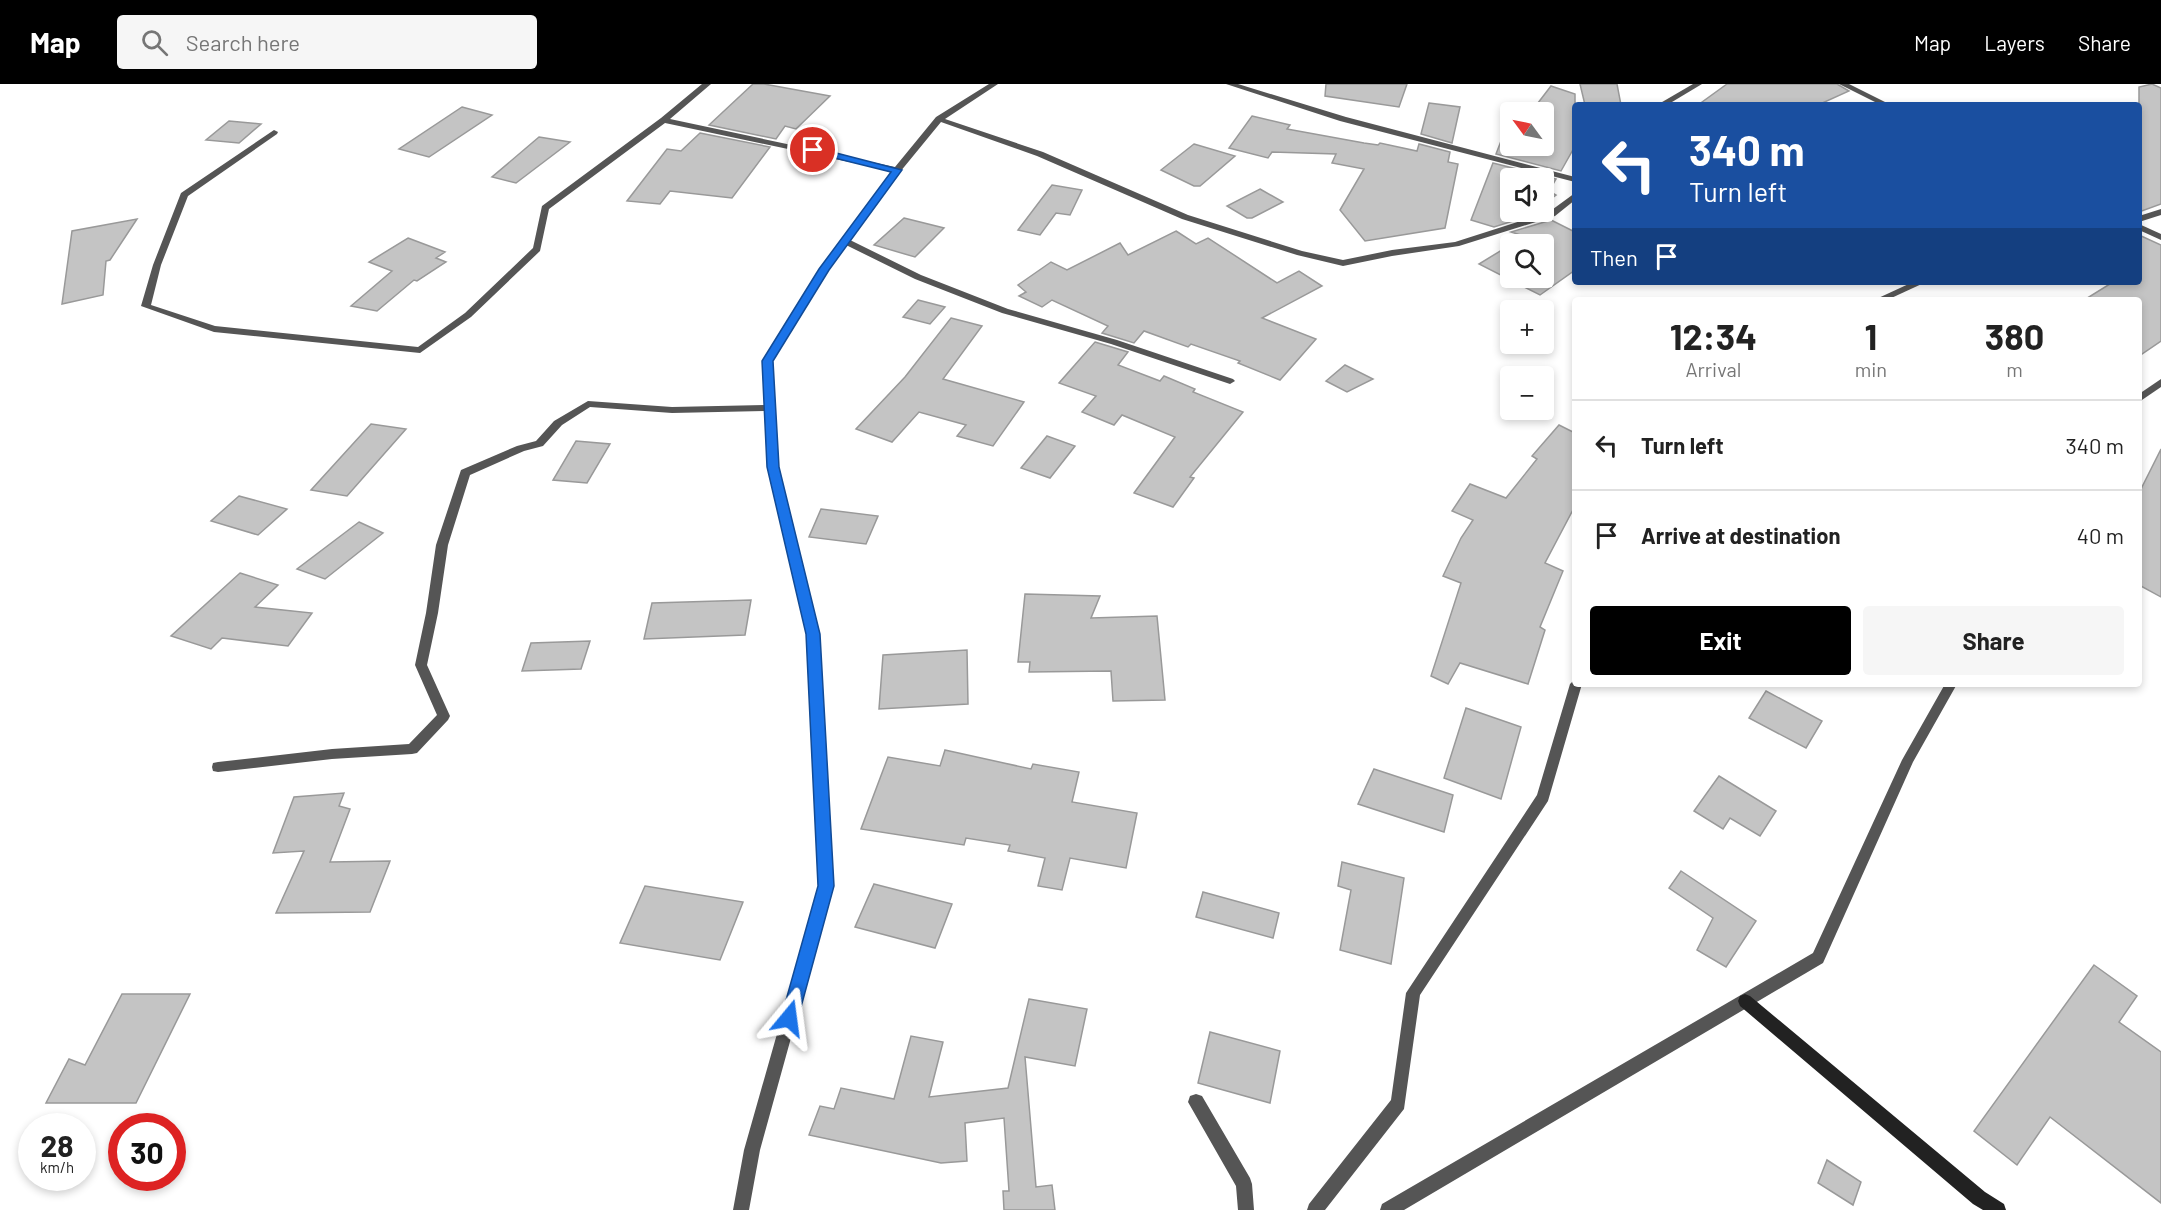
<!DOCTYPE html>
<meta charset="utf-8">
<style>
:root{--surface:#fff;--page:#f6f6f6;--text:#222;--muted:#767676;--line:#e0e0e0;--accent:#000}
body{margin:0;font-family:Barlow,sans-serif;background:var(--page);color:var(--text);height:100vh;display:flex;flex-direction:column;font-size:22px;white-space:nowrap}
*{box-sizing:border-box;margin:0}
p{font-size:20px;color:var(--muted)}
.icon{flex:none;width:33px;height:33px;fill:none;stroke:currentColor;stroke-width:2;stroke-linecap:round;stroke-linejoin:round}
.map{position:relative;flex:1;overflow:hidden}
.drawer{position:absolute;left:1572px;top:213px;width:570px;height:390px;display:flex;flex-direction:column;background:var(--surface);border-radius:6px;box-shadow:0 3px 9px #0003}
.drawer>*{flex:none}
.guide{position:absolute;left:1572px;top:18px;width:570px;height:183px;border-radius:6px;box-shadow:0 3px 9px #0003;background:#1a4fa0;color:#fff;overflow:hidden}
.needle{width:39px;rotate:303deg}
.buttons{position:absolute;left:1500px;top:18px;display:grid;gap:12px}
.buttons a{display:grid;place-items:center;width:54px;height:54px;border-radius:6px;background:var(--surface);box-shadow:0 3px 9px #0003;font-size:30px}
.speed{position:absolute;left:18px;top:1029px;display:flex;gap:12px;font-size:30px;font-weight:700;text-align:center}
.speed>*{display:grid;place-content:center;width:78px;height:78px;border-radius:50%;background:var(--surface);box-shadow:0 3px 9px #0003;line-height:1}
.speed small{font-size:15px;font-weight:400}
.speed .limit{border:9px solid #d22;background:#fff;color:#111}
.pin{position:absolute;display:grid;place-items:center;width:51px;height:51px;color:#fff;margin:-26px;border:3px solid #fff;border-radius:50%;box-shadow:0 2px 6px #0007}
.me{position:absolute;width:66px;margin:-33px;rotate:16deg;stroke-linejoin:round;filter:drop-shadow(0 0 4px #0008)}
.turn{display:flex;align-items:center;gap:21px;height:126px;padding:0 18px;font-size:27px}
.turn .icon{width:78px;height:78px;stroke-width:2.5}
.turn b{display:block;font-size:42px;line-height:51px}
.then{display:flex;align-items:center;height:57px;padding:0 18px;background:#0003;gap:12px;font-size:22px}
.eta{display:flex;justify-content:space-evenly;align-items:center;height:102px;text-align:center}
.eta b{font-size:36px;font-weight:700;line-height:42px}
.primary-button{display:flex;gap:12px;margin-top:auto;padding:12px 18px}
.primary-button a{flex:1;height:69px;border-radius:6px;background:var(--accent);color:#fff;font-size:24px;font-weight:700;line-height:69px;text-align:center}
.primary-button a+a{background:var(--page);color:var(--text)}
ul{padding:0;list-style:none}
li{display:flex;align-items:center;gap:18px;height:90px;padding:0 18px;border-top:2px solid var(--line)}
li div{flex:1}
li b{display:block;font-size:22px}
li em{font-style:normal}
header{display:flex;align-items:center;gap:36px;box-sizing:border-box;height:84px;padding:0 30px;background:var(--accent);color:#fff}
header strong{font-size:28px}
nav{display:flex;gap:33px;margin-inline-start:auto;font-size:21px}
.search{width:420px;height:54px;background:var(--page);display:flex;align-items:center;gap:15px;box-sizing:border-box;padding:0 21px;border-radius:6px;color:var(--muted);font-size:22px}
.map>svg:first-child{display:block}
</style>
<header>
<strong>Map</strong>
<div class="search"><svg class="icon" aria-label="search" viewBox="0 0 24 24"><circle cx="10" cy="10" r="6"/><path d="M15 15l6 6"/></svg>Search here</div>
<nav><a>Map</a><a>Layers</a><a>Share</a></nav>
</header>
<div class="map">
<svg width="2161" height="1126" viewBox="0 0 2161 1126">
<rect width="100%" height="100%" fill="#fff"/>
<g fill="#c4c4c4" stroke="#999" stroke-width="1.5">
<polygon points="753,0 764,0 830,12 796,45 785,42 776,55 709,41"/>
<polygon points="1326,0 1407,0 1399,23 1325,12"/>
<polygon points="1580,0 1617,0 1621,21 1585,21"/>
<polygon points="1727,0 1837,0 1849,7 1818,21 1698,21"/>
<polygon points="2152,0 2161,4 2161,120 2139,128 2139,3"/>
<polygon points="1551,2 1575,10 1575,62 1561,87 1496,70 1503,52 1510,54 1510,62 1544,62 1544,28 1531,28"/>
<polygon points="1429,19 1460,23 1452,59 1421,50"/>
<polygon points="462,23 492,31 429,73 399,65"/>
<polygon points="1252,32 1290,41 1287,45 1364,59 1378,61 1380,59 1417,67 1419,60 1450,68 1448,78 1458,80 1445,144 1365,157 1340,126 1364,85 1332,79 1336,70 1272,68 1268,74 1229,64"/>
<polygon points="229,37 261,40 239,59 206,56"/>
<polygon points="700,49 770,63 732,114 670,107 660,120 627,117 667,65 681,67"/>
<polygon points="539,53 570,58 516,99 492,93"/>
<polygon points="1194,60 1235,72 1200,102 1194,102 1161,86"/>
<polygon points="1493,79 1556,95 1549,107 1556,111 1544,120 1544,94 1510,94 1510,128 1539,129 1494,143 1471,136"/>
<polygon points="1052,101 1082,106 1070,131 1056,129 1040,151 1018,146"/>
<polygon points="1260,105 1283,118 1252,134 1247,134 1227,122"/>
<polygon points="904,134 944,144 915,173 874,161"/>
<polygon points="137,135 110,176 106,177 103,211 62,220 72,147"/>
<polygon points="1551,136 1575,148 1575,186 1540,211 1479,180 1510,161 1510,194 1544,194 1544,160 1511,160 1524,152 1511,148"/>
<polygon points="1176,147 1196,160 1208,154 1277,199 1299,187 1322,202 1262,234 1316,255 1280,296 1238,279 1240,277 1191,260 1188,263 1144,247 1134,259 1102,249 1108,242 1052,216 1042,223 1019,212 1026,208 1018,201 1051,178 1067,186 1120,159 1128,171"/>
<polygon points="2139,151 2161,161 2161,257 2139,272 2139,216 2084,216 2113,198 2139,198"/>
<polygon points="408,154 445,168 436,174 446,178 417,197 414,196 377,227 351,222 392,187 369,178"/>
<polygon points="918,216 945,223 930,240 903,233"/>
<polygon points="951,234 982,242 943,295 1024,318 993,362 957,352 966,341 919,328 892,358 856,345 905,293"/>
<polygon points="1095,258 1128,268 1118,281 1160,297 1164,292 1195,305 1193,308 1243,328 1190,393 1194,394 1173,423 1134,409 1175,353 1122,331 1114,341 1082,328 1096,312 1059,299"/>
<polygon points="1345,281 1373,295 1347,308 1326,297"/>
<polygon points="371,340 406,345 347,412 311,406"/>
<polygon points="1559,341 1575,349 1575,422 1545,479 1563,487 1540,543 1545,546 1528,600 1460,579 1448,600 1431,592 1461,499 1443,492 1461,454 1473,436 1452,427 1470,400 1506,414 1537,375 1532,372"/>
<polygon points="1047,352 1075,362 1050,394 1021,384"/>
<polygon points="576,357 610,360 587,399 553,396"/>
<polygon points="2161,365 2161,513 2139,501 2139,409"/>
<polygon points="239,412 287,425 258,451 211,437"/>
<polygon points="821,425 878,432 866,460 809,453"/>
<polygon points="359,438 383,449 325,495 297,485"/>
<polygon points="240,489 278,501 255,523 312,529 288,562 222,554 211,565 171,552"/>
<polygon points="1025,510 1100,512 1091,534 1157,532 1165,616 1113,617 1111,587 1029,588 1030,578 1018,578"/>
<polygon points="751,516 745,551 644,555 652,519"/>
<polygon points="590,557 581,585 522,587 531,559"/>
<polygon points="967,566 968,620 879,625 883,571"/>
<polygon points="1766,607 1822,637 1806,664 1749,634"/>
<polygon points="1466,624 1521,643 1501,715 1444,694"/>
<polygon points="945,666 1031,685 1033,680 1079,688 1072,718 1137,729 1126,784 1070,774 1062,806 1038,802 1045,774 1008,767 1010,761 966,754 964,761 861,745 888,673 940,682"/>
<polygon points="1374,685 1453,711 1444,748 1358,720"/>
<polygon points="1719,692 1776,727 1760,752 1730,734 1723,745 1694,727"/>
<polygon points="344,709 339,722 350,725 330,778 390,777 370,828 276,829 304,767 273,769 294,713"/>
<polygon points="1342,778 1404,794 1391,880 1340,866 1351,806 1338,802"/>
<polygon points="1681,787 1756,837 1726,883 1697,866 1713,834 1669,804"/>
<polygon points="874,800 952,820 935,864 855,843"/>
<polygon points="645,802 743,818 720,876 620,859"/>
<polygon points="1203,808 1279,829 1273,854 1196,833"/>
<polygon points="2094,881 2137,912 2119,938 2161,968 2161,1119 2050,1033 2017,1081 1974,1047"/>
<polygon points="122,910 190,910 136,1019 46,1019 69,975 85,981"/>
<polygon points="1029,915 1087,925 1075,982 1025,973 1036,1103 1052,1101 1055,1126 1004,1126 1003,1107 1009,1107 1004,1034 965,1039 967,1077 941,1079 809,1051 820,1022 834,1025 841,1004 894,1015 911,952 943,958 929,1013 1008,1004"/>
<polygon points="1210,948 1280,967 1270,1019 1198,999"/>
<polygon points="1827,1076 1861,1098 1853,1121 1818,1099"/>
</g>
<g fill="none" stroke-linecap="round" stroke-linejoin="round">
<g fill="#555" fill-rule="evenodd">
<polygon points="702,0 711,0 670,35 895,83 936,33 989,0 998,0 945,35 1043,68 1188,131 1302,167 1343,176 1392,166 1455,158 1549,128 1575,109 1575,116 1555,132 1459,162 1392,172 1343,182 1297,171 1182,135 1037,72 941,38 900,88 850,156 921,191 1008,225 1117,256 1233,295 1235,297 1230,300 1227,299 1111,260 1002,229 915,195 846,161 828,186 773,277 778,383 819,550 833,802 760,1066 749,1126 733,1126 744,1066 819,802 807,550 768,383 765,327 672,329 590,323 562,341 543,362 524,367 470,391 448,461 438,529 427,581 450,632 448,636 417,669 412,670 332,675 218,688 213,687 212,683 213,679 218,678 332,665 409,660 437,631 415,581 426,529 436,461 461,386 517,362 536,357 554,337 588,317 672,323 765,321 763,277 820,185 892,87 665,39 549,125 540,167 471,233 420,269 214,248 141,222 153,181 181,109 274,46 278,48 277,50 188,112 161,181 151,221 215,242 418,263 465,229 533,164 542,122 661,34"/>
<polygon points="1226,0 1238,0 1346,33 1575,93 1575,98 1340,37"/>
<polygon points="1693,0 1702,0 1667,21 1657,21"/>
<polygon points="1839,0 1849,0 1891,21 1881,21"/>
<polygon points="2161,125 2161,131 2139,138 2139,132"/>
<polygon points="2139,140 2161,150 2161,156 2139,146"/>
<polygon points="1913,198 1926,198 1887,216 1874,216"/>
<polygon points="2161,295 2161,303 2139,318 2139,310"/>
<polygon points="1575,595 1575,600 1582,600 1548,717 1420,911 1404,1025 1325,1126 1307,1126 1309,1120 1391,1016 1406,909 1537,711 1570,600"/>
<polygon points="1945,600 1957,600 1913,678 1823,879 1404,1126 1380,1126 1382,1120 1813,869 1902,676"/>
<polygon points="1196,1010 1202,1012 1250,1094 1252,1100 1254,1126 1238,1126 1236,1102 1188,1018 1190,1012"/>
</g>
<polygon fill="#222" fill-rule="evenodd" points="1745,910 1750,912 1985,1108 2004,1120 2006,1126 1983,1126 1973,1120 1740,922 1738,917 1740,912"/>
</g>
<polygon fill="#1a73e8" stroke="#114b97" stroke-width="1.5" points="813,63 902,86 829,186 773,277 779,383 820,550 834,802 798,934 795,940 789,942 783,940 781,934 818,802 806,550 767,383 762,277 819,185 891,88 810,68 810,64"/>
</svg>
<div class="buttons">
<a><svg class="needle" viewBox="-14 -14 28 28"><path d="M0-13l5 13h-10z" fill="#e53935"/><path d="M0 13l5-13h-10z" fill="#767676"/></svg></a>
<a><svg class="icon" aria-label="sound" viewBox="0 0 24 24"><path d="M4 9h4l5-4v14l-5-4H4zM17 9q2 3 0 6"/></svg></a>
<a><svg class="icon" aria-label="search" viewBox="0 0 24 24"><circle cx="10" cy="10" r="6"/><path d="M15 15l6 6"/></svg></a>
<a>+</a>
<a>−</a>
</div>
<div class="speed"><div>28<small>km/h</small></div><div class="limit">30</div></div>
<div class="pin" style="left:813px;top:66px;background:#d93025"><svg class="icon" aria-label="arrive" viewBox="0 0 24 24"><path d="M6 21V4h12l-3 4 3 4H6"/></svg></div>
<svg class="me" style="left:789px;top:934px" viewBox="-20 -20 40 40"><path d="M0-17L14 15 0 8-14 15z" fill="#1a73e8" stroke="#fff" stroke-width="4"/></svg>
<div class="guide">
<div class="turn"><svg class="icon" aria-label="left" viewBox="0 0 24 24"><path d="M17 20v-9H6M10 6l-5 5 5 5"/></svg><div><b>340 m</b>Turn left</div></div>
<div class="then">Then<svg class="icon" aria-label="arrive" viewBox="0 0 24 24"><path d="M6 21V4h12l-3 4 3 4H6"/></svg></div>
</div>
<section class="drawer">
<div class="eta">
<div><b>12:34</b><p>Arrival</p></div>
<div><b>1</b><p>min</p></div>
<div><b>380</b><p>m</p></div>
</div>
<ul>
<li><svg class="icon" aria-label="left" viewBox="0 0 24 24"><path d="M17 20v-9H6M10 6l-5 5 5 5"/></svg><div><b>Turn left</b></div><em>340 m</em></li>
<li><svg class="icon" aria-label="arrive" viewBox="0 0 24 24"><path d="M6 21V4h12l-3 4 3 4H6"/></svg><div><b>Arrive at destination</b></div><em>40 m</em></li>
</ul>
<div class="primary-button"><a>Exit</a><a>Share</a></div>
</section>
</div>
